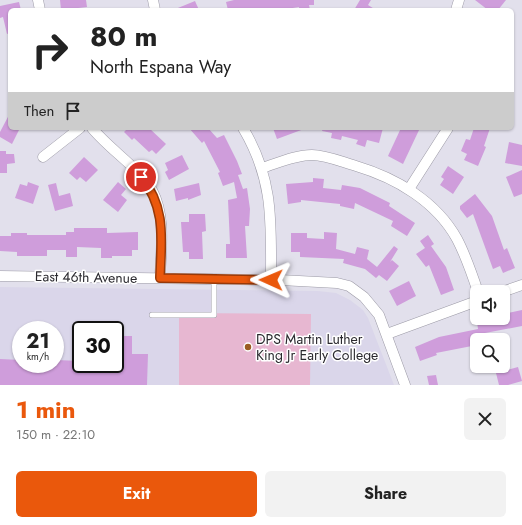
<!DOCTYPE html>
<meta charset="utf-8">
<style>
:root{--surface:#fff;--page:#f2f2f2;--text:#222;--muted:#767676;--accent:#ea580c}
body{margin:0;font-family:Jost,sans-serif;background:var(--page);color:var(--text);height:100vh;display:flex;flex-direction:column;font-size:15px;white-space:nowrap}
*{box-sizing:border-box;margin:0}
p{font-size:13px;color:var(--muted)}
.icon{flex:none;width:22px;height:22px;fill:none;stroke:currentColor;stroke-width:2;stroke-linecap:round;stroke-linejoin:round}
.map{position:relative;height:385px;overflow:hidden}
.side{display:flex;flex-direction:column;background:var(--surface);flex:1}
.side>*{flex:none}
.top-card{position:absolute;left:8px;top:8px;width:506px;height:122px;border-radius:6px;box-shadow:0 1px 3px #0004;background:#fff;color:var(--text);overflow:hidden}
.buttons{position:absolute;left:470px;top:285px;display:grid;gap:8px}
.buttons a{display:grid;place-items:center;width:40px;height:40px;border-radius:6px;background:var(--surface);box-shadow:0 1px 3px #0004;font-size:20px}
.speed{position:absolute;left:12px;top:321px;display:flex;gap:8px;font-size:20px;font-weight:700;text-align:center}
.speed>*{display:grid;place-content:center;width:52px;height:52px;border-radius:50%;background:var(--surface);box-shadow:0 1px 3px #0004;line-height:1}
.speed small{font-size:10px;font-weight:400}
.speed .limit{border:2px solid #111;border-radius:6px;background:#fff;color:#111}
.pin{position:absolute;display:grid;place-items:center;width:34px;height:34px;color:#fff;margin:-17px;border:2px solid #fff;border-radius:50%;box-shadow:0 1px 4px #0007}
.me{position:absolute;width:44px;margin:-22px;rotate:271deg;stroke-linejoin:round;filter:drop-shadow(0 0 3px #0008)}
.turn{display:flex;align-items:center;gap:14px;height:84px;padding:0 16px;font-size:18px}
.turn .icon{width:52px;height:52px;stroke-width:2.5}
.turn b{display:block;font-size:28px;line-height:34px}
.then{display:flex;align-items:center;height:38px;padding:0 16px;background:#0003;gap:8px;font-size:15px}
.round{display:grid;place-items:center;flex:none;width:42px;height:42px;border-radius:6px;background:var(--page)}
.head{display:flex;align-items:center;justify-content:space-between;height:68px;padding:0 16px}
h1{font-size:24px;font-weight:700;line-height:30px;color:var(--accent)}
.primary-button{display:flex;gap:8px;margin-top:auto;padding:8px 16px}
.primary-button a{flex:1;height:46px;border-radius:6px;background:var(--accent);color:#fff;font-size:16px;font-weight:700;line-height:46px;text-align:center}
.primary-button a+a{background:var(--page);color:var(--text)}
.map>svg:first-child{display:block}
</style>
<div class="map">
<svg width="522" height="385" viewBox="0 0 522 385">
<rect width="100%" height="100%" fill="#e2e0ec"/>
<path fill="#dad6ea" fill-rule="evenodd" d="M0,287L318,291L336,293L350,300L363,310L368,318L394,385H0ZM21,330H55V364H21ZM81,330H115V364H81Z"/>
<polygon fill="#e7b7d1" points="179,313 311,314 310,385 179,385"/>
<g fill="#cf9ddb">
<polygon points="60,0 86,0 87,7 61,10"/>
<polygon points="234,0 314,0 314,5 309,5 310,10 299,10 299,7 280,10 228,10 226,2"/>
<polygon points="360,0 371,0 368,5 376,10 354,10"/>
<polygon points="475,0 506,0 498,10 488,10"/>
<polygon points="195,1 199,10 173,10"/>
<polygon points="19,2 21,10 10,10 10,33 7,34 3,17 0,18 0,6"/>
<polygon points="10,113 10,128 20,128 12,144 0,137 0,132"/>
<polygon points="128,128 149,128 166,144 156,154 152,150 149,152 134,138 132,140 124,132"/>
<polygon points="189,128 208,128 217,138 224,135 237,161 242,174 238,175 243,189 247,188 250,209 249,226 245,226 247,258 226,258 226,244 230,244 228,200 237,198 234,182 223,186 218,173 220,172 204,141 202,143"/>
<polygon points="273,128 304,128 304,129 277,139"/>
<polygon points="323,128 383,128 379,143 367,140 365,147 356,144 358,140 342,136 341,140 331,138 332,133 322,131"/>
<polygon points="401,128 420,128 403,164 388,156"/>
<polygon points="474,128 490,128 484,146 486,147 478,166 464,160 467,154 461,151 466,139 470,140"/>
<polygon points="509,142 522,145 522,166 505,163"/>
<polygon points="0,151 6,151 6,154 14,154 15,163 7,164 7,173 0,173"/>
<polygon points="182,155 189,169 169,180 165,172 168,170 165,163"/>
<polygon points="84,157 98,170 86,182 80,177 77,180 69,173"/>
<polygon points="448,166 464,177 453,194 440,185 444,179 441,177"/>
<polygon points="522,170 522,194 514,197 506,177"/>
<polygon points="313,178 324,179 323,188 341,190 342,185 360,188 390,203 389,206 415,223 407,236 391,226 393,221 355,203 354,209 340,206 340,204 301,200 301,202 288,204 286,184 313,182"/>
<polygon points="28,182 39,186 33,204 15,198 20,184 27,186"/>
<polygon points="118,182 126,189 121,195 127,200 118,212 103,200"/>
<polygon points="56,183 59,196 70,193 73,206 55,211 48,185"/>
<polygon points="199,183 201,195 188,200 188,198 176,201 174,189"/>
<polygon points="475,194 492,216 504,250 507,248 515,268 503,273 500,266 493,269 473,214 467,218 460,209 460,206"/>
<polygon points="189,214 205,214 206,231 202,232 203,259 189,259 189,252 183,252 181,222 189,222"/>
<polygon points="74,228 107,228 107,233 138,232 138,250 132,250 132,256 112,256 112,258 101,258 101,248 77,247 77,257 66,257 66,250 47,250 47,256 17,256 17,252 0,251 0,236 11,236 11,233 27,233 27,235 66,235 66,232 74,232"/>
<polygon points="324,232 337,233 336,249 355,254 357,247 369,250 367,259 377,267 394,246 398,249 390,262 392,260 399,266 387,281 379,275 376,278 365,269 343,263 344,259 300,257 300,252 291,252 291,233 307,233 307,238 324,239"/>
<polygon points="428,235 434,244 431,246 446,267 454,290 441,295 429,265 426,267 416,254 425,248 420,241"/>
<polygon points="409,281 416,296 397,306 389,291"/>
<polygon points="522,310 522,326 485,333 486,340 477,340 477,345 436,353 437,355 420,361 415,347 439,337 478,329 477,322 503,318 503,314"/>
<polygon points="115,336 132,336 132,354 148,354 147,385 0,385 0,359 21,360 21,364 55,364 55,360 81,361 81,364 115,364"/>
<polygon points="518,367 522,381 508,385 499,385 496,373"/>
<polygon points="436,375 438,385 429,385 427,376"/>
</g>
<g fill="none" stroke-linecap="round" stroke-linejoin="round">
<g stroke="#9c9aa6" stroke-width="6">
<polyline id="service" points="152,315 214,315 214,279"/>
</g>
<g stroke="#9c9aa6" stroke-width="11">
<g id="minor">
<polyline points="38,0 40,10"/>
<polyline points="153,0 155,10"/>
<polyline points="456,10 459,0"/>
<path d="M92,128C109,149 139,168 152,190C166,216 161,250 160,278"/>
<path d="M243,128C274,180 271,222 271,280"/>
<polyline points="43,157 80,128"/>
<path d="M262,168C278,163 295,155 312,155C326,155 342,162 356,166C396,178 436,201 457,239C466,256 472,274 478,292"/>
<polyline points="409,189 448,128"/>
<polyline points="0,276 280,280 337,283 349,286 364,297 379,315 405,385"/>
<polyline points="502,292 522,285"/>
<polyline points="387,334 477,301"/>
</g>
</g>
<use href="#service" stroke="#fff" stroke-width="5"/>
<use href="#minor" stroke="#fff" stroke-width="10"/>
</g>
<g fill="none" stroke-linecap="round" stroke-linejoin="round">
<g stroke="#983908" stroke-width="10">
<path id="route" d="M141,177C167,208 161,241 160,278L271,280"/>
</g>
<use href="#route" stroke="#ea580c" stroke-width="7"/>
</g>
<circle fill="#9b5c22" stroke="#fff" stroke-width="1.5" cx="248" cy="347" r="4"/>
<g text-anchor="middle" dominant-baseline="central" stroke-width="3" stroke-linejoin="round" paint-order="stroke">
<g font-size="14" fill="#2a292e" stroke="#fff">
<text transform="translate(86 277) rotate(1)">East 46th Avenue</text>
</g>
<g font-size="14" fill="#2a292e" stroke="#fff" text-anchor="start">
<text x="256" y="339">DPS Martin Luther<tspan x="256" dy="16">King Jr Early College</tspan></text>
</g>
</g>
</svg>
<div class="buttons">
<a><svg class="icon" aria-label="sound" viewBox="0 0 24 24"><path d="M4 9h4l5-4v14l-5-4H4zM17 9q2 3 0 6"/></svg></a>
<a><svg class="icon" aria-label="search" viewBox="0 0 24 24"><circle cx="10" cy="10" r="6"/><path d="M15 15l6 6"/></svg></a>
</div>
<div class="speed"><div>21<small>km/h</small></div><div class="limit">30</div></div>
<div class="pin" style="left:141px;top:177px;background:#d93025"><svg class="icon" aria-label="arrive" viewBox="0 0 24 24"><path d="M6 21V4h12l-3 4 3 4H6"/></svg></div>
<svg class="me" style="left:271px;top:280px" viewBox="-20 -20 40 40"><path d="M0-17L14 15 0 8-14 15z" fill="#ea580c" stroke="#fff" stroke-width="4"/></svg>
<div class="top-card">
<div class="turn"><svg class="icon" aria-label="right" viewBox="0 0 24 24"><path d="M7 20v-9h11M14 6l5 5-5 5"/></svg><div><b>80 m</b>North Espana Way</div></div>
<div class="then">Then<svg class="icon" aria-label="arrive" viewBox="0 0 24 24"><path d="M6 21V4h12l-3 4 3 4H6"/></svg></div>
</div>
</div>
<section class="side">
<div class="head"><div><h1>1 min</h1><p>150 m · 22:10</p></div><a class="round"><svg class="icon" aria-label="close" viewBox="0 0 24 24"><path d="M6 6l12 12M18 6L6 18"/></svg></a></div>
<div class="primary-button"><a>Exit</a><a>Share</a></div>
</section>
